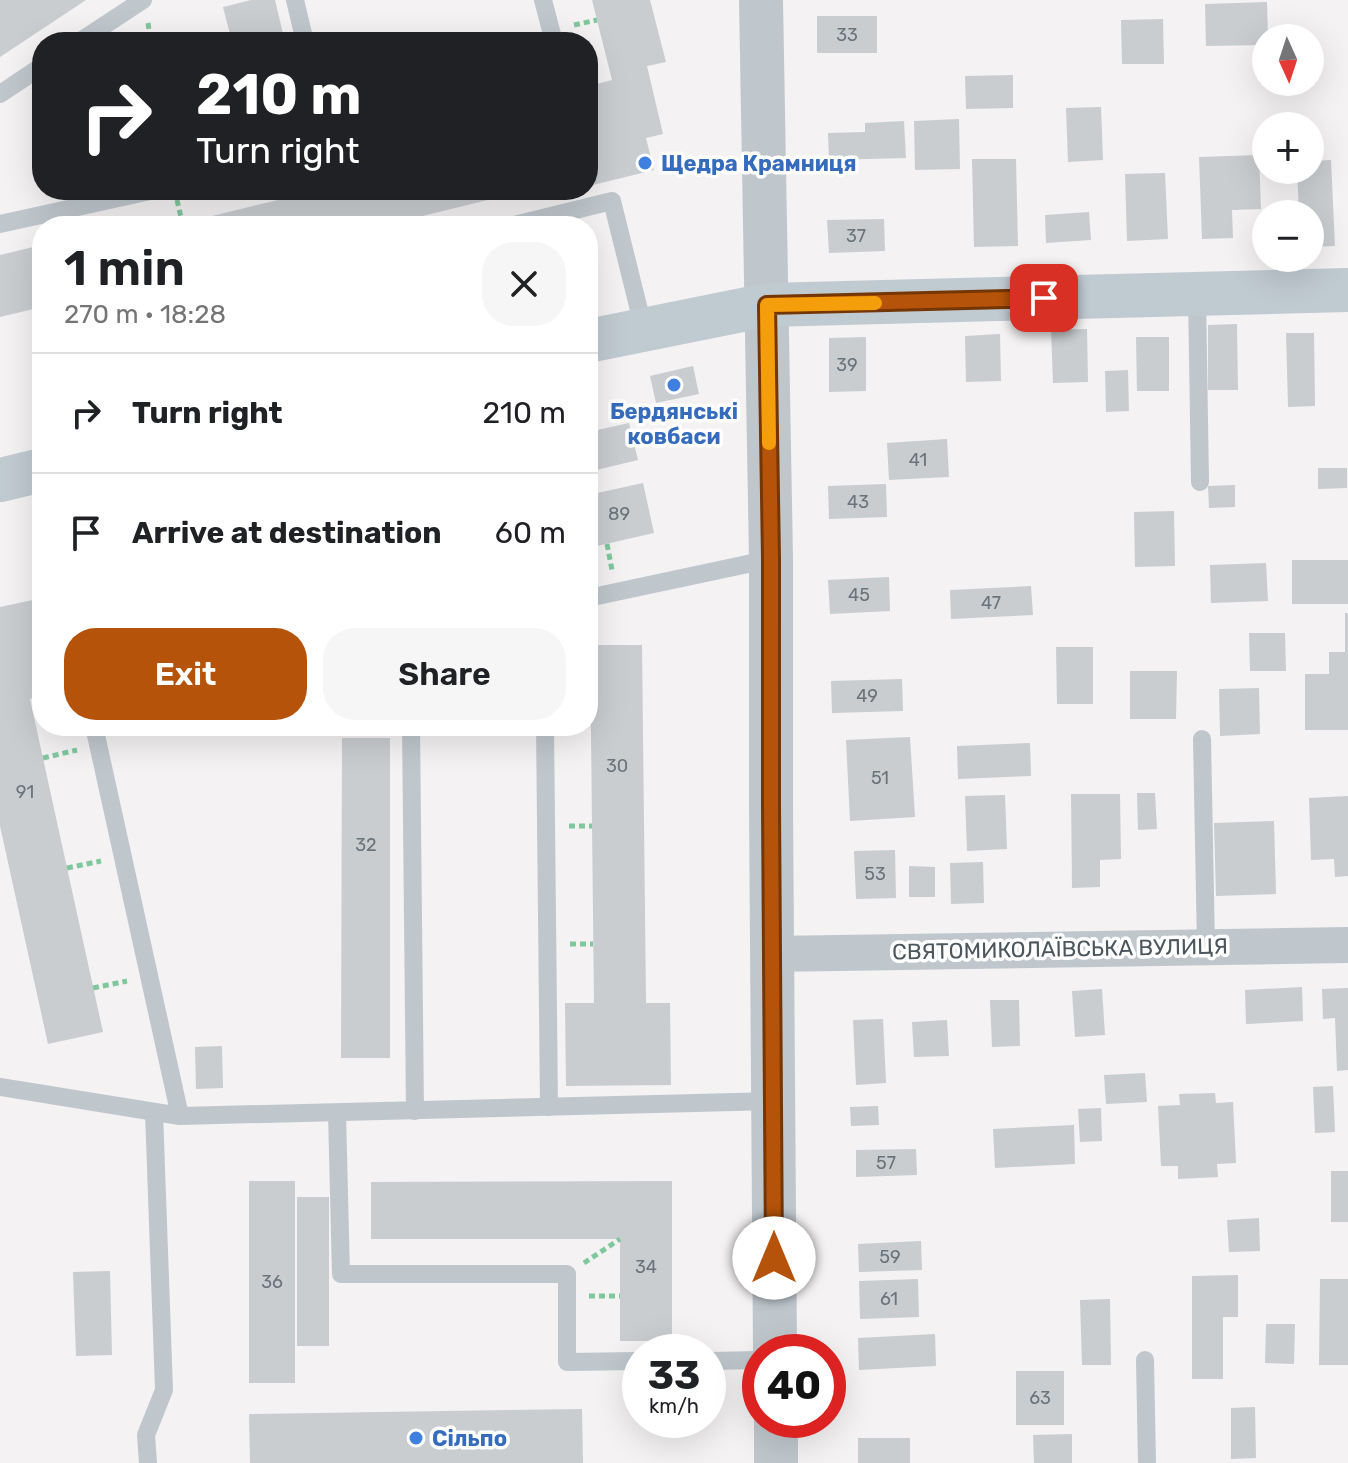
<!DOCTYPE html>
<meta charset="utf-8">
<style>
:root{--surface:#fff;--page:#f6f6f6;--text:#202124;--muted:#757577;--line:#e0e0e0;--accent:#b45309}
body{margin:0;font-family:Rubik,sans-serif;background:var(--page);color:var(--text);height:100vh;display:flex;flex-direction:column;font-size:30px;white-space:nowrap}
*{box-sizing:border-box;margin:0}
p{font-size:26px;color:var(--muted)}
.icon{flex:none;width:44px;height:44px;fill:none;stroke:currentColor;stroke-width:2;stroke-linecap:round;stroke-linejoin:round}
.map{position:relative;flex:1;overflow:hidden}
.panel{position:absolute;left:32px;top:216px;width:566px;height:520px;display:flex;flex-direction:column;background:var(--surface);border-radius:32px;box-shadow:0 8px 32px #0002}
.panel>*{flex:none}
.hud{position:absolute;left:32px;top:32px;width:566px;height:168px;border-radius:32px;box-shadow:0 8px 32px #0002;background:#202124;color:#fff;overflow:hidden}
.needle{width:52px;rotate:177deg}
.buttons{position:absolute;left:1252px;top:24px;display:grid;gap:16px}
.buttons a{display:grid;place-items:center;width:72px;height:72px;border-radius:50%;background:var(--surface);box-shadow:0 8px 32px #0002;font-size:40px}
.speed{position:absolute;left:622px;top:1334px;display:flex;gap:16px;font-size:40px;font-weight:700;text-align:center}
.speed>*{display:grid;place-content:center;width:104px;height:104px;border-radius:50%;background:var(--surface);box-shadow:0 8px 32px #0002;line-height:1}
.speed small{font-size:20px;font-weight:400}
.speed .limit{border:12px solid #d22;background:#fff;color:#111}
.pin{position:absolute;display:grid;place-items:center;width:68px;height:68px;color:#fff;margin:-34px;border-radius:16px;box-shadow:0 4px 12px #0006}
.me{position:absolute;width:88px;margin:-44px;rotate:0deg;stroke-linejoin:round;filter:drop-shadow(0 0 6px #0008)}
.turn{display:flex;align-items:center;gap:28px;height:168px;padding:0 32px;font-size:36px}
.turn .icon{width:104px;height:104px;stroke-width:2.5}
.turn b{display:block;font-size:56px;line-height:68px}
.round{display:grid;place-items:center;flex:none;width:84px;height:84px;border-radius:32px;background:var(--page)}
.overview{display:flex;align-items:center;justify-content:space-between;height:136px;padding:0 32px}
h1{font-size:48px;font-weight:600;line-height:60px}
.button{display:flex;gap:16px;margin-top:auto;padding:16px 32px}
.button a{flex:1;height:92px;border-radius:32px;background:var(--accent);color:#fff;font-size:32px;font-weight:600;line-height:92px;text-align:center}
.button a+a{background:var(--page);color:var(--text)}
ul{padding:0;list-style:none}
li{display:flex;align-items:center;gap:24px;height:120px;padding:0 32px;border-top:2px solid var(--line)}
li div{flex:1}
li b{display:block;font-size:30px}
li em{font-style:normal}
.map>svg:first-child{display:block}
</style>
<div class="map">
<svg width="1348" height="1463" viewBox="0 0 1348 1463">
<rect width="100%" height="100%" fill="#f4f2f2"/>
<g fill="#c9cdd0">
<polygon points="0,0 86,0 0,57"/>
<polygon points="251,0 275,0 285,42 232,42 223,7"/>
<polygon points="592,0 650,0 666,62 647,66 663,134 646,138 654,170 593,185 588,168 588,107 594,106 589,86 612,80"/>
<polygon points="1267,2 1268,38 1266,38 1266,45 1206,46 1205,4"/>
<rect x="817" y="16" width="60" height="37"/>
<polygon points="1163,19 1164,64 1122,64 1121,20"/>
<polygon points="1013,75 1013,108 966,109 965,76"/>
<polygon points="1101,107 1103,160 1068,162 1066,108"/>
<polygon points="959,119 960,169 915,170 914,121"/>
<polygon points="904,121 906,158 829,160 828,133 865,132 865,123"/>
<polygon points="1259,155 1261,209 1232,210 1233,238 1202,239 1199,157"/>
<polygon points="972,159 1016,159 1018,246 974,247"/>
<polygon points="1331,160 1335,246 1310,247 1310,214 1299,214 1297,170 1310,170 1310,161"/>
<polygon points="1165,173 1168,239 1127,241 1125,174"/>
<polygon points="319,190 523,190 524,191 382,226 206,226 204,218"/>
<polygon points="1089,212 1091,240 1046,243 1045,215"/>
<polygon points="884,219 885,251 829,253 827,220"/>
<polygon points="42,245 42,307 0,317 0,255"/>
<polygon points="1237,324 1238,390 1208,390 1208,325"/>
<polygon points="1087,329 1088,382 1053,383 1051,330"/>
<polygon points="1286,333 1314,333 1315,406 1288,407"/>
<polygon points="1000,334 1001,381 966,382 965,336"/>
<polygon points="866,337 866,391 829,392 829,338"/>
<polygon points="1136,337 1169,337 1169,391 1137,391"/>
<polygon points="693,366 699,394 656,403 650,376"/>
<polygon points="1128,370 1129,411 1106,412 1105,371"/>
<polygon points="629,423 638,460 588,472 588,432"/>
<polygon points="947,439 949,477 889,480 887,443"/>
<polygon points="1318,468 1347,468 1347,488 1318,489"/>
<polygon points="643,483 654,533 588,548 588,495"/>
<polygon points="886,484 887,517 829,519 828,486"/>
<polygon points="1235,485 1235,507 1209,508 1208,486"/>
<polygon points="1174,511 1175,566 1135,567 1134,512"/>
<rect x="1292" y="560" width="56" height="44"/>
<polygon points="1266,563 1268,601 1211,603 1210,565"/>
<polygon points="889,577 890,611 830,614 828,580"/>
<polygon points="1031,586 1033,615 951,619 950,590"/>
<polygon points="42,598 42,697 30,699 103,1032 48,1044 0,826 0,607"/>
<polygon points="1345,613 1348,613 1348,730 1305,730 1305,674 1329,674 1329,652 1345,652"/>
<polygon points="1249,633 1285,633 1286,671 1250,671"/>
<polygon points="590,645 642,645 646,1003 670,1003 671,1085 566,1086 565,1003 594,1003"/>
<polygon points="1056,647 1093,647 1093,704 1057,704"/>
<polygon points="1130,671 1177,671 1176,719 1130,719"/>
<polygon points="902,679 903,711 832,713 831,681"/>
<polygon points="1259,688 1260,734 1220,736 1219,689"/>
<polygon points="910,737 915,817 850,821 846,740"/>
<polygon points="342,738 390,738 390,1058 341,1058"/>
<polygon points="1030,743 1031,776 958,779 957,746"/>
<polygon points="1137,793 1155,793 1157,829 1138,830"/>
<polygon points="1071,794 1120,794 1121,859 1100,860 1100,887 1072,888"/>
<polygon points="1005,795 1007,849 967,851 965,796"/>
<polygon points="1348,796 1348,876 1335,877 1334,859 1311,860 1309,798"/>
<polygon points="1274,821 1276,894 1216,896 1214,823"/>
<polygon points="895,850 896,898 856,899 854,851"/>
<polygon points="983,862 984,903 951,904 950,863"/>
<polygon points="909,866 935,867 935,897 909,897"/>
<polygon points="1302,987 1303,1021 1246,1024 1245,990"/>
<polygon points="1348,988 1348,1070 1337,1071 1335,1018 1323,1019 1322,989"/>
<polygon points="1102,989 1105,1035 1075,1037 1072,991"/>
<polygon points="990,1000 1019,1000 1020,1046 992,1047"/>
<polygon points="883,1019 886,1083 856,1085 853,1020"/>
<polygon points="947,1020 949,1056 914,1057 912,1022"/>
<polygon points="222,1046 223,1088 196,1089 195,1047"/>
<polygon points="1145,1073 1147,1102 1106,1104 1104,1075"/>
<polygon points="1333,1086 1335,1132 1315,1133 1313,1087"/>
<polygon points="1215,1093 1216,1103 1233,1102 1236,1163 1217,1164 1218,1177 1178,1179 1178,1166 1161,1166 1158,1106 1180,1105 1179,1094"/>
<polygon points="878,1106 879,1125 851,1126 850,1107"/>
<polygon points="1101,1108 1102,1141 1080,1142 1078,1109"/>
<polygon points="1074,1125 1075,1164 995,1168 993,1129"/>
<polygon points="916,1149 917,1175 856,1177 856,1150"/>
<rect x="1331" y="1171" width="17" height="51"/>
<rect x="249" y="1181" width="46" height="202"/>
<polygon points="672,1181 672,1341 620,1341 620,1239 371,1239 371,1182"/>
<rect x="297" y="1197" width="32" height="149"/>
<polygon points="1259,1218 1260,1251 1229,1252 1227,1220"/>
<polygon points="921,1241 922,1270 859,1272 858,1244"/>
<polygon points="110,1271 112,1355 76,1356 73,1272"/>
<polygon points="1238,1275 1238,1317 1223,1317 1223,1379 1192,1379 1192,1276"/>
<polygon points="918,1279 919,1317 860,1319 859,1281"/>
<polygon points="1320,1279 1348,1279 1348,1365 1319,1365"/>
<polygon points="1110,1299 1111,1365 1082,1365 1080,1300"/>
<polygon points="1266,1324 1295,1324 1294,1364 1265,1363"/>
<polygon points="935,1334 936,1366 859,1370 858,1338"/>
<rect x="1016" y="1371" width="48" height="54"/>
<polygon points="1255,1407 1256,1458 1231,1459 1231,1408"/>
<polygon points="582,1409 583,1463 250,1463 249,1414"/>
<polygon points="1072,1434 1072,1463 1034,1463 1033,1435"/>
<rect x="858" y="1438" width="52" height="25"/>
</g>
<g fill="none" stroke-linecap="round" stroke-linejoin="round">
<g stroke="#81c79e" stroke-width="5" stroke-dasharray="6 4" stroke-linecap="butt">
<polyline points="148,23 151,42"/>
<polyline points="574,25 597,20"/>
<polyline points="177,200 183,226"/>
<polyline points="388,225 388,226"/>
<polyline points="607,544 612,570"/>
<polyline points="588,707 590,707"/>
<polyline points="43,758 77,750"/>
<polyline points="569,826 592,826"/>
<polyline points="67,868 101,861"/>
<polyline points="570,944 593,944"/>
<polyline points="93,988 127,981"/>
<polyline points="584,1263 620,1239"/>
<polyline points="589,1296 620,1296"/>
</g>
<g stroke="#bfc7cd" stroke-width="18">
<polyline points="295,0 305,42"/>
<polyline points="543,0 554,42"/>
<polyline points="79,42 143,0"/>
<polyline points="0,94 42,66"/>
<polyline points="0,224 155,190"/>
<polyline points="510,226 612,201 644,330"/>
<polyline points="1197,295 1200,482"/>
<polyline points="588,598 771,559"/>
<polyline points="94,726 180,1116"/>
<polyline points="411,726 415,1111"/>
<polyline points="545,726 549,1107"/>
<polyline points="1202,739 1206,947"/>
<polyline points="0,1087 180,1116 773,1101"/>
<polyline points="337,1113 341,1274 567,1274 567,1362 640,1361"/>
<polyline points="1145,1360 1147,1463"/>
<polyline points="708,1361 760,1360"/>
<polyline points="148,1463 146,1435 164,1390 154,1112"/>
</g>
<polyline stroke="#bfc7cd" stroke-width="36" points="772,954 1348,945"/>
<g stroke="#bfc7cd" stroke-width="44">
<polyline points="761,0 771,559 771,806 775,1352"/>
<polyline points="776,1420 776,1463"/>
</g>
<g stroke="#c0cad1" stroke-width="44">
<polyline points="588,341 767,305 1348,290"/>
<polyline points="0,480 42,470"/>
</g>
</g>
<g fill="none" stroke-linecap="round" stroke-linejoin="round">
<g stroke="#753606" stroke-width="20">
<polyline id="route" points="774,1258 771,806 771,559 767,305 1044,298"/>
</g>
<use href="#route" stroke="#b45309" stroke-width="14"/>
<polyline stroke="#f59e0b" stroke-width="14" points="769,443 767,305 875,303"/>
</g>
<g fill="#3f7fe0" stroke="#fff" stroke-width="3">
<circle cx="645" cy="163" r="8"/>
<circle cx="674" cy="385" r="8"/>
<circle cx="416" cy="1438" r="8"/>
</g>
<g text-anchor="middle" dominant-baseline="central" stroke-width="7" stroke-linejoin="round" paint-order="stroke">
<g font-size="18" fill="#6a747a">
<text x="847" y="35">33</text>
<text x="856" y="236">37</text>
<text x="847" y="365">39</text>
<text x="918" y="460">41</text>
<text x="858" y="502">43</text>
<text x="619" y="514">89</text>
<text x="859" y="595">45</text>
<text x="991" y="603">47</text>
<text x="867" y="696">49</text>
<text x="617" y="766">30</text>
<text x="880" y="778">51</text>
<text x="25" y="792">91</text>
<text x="366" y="845">32</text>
<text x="875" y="874">53</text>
<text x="886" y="1163">57</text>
<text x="890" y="1257">59</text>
<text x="646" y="1267">34</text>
<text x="272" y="1282">36</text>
<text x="889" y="1299">61</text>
<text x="1040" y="1398">63</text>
</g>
<g font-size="22" font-weight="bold" fill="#366cbe" stroke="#fff" text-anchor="start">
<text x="661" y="163">Щедра Крамниця</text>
<text x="674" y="411" text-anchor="middle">Бердянські<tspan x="674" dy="25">ковбаси</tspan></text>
<text x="432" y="1438">Сільпо</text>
</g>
<g font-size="22" fill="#4b575d" stroke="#fff">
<text transform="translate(1060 949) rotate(-1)">СВЯТОМИКОЛАЇВСЬКА ВУЛИЦЯ</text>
</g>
</g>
</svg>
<div class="buttons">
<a><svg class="needle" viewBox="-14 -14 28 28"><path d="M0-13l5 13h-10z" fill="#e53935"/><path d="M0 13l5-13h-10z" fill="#757577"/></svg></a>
<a>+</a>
<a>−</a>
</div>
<div class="speed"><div>33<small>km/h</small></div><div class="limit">40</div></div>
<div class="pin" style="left:1044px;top:298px;background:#d93025"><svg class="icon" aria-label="arrive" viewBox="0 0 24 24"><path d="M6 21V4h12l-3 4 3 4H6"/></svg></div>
<svg class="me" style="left:774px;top:1258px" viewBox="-20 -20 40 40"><circle r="19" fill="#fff"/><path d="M0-13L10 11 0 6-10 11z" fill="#b45309"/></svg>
<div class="hud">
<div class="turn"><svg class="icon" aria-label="right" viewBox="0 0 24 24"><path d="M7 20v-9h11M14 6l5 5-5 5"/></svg><div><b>210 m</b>Turn right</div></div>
</div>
<section class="panel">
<div class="overview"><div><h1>1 min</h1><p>270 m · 18:28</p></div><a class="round"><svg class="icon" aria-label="close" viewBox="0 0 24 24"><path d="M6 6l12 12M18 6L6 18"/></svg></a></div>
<ul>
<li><svg class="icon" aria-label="right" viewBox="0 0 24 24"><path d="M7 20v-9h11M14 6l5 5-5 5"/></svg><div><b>Turn right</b></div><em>210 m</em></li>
<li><svg class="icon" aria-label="arrive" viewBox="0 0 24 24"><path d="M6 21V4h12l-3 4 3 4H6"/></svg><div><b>Arrive at destination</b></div><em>60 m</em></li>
</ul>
<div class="button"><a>Exit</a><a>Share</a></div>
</section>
</div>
